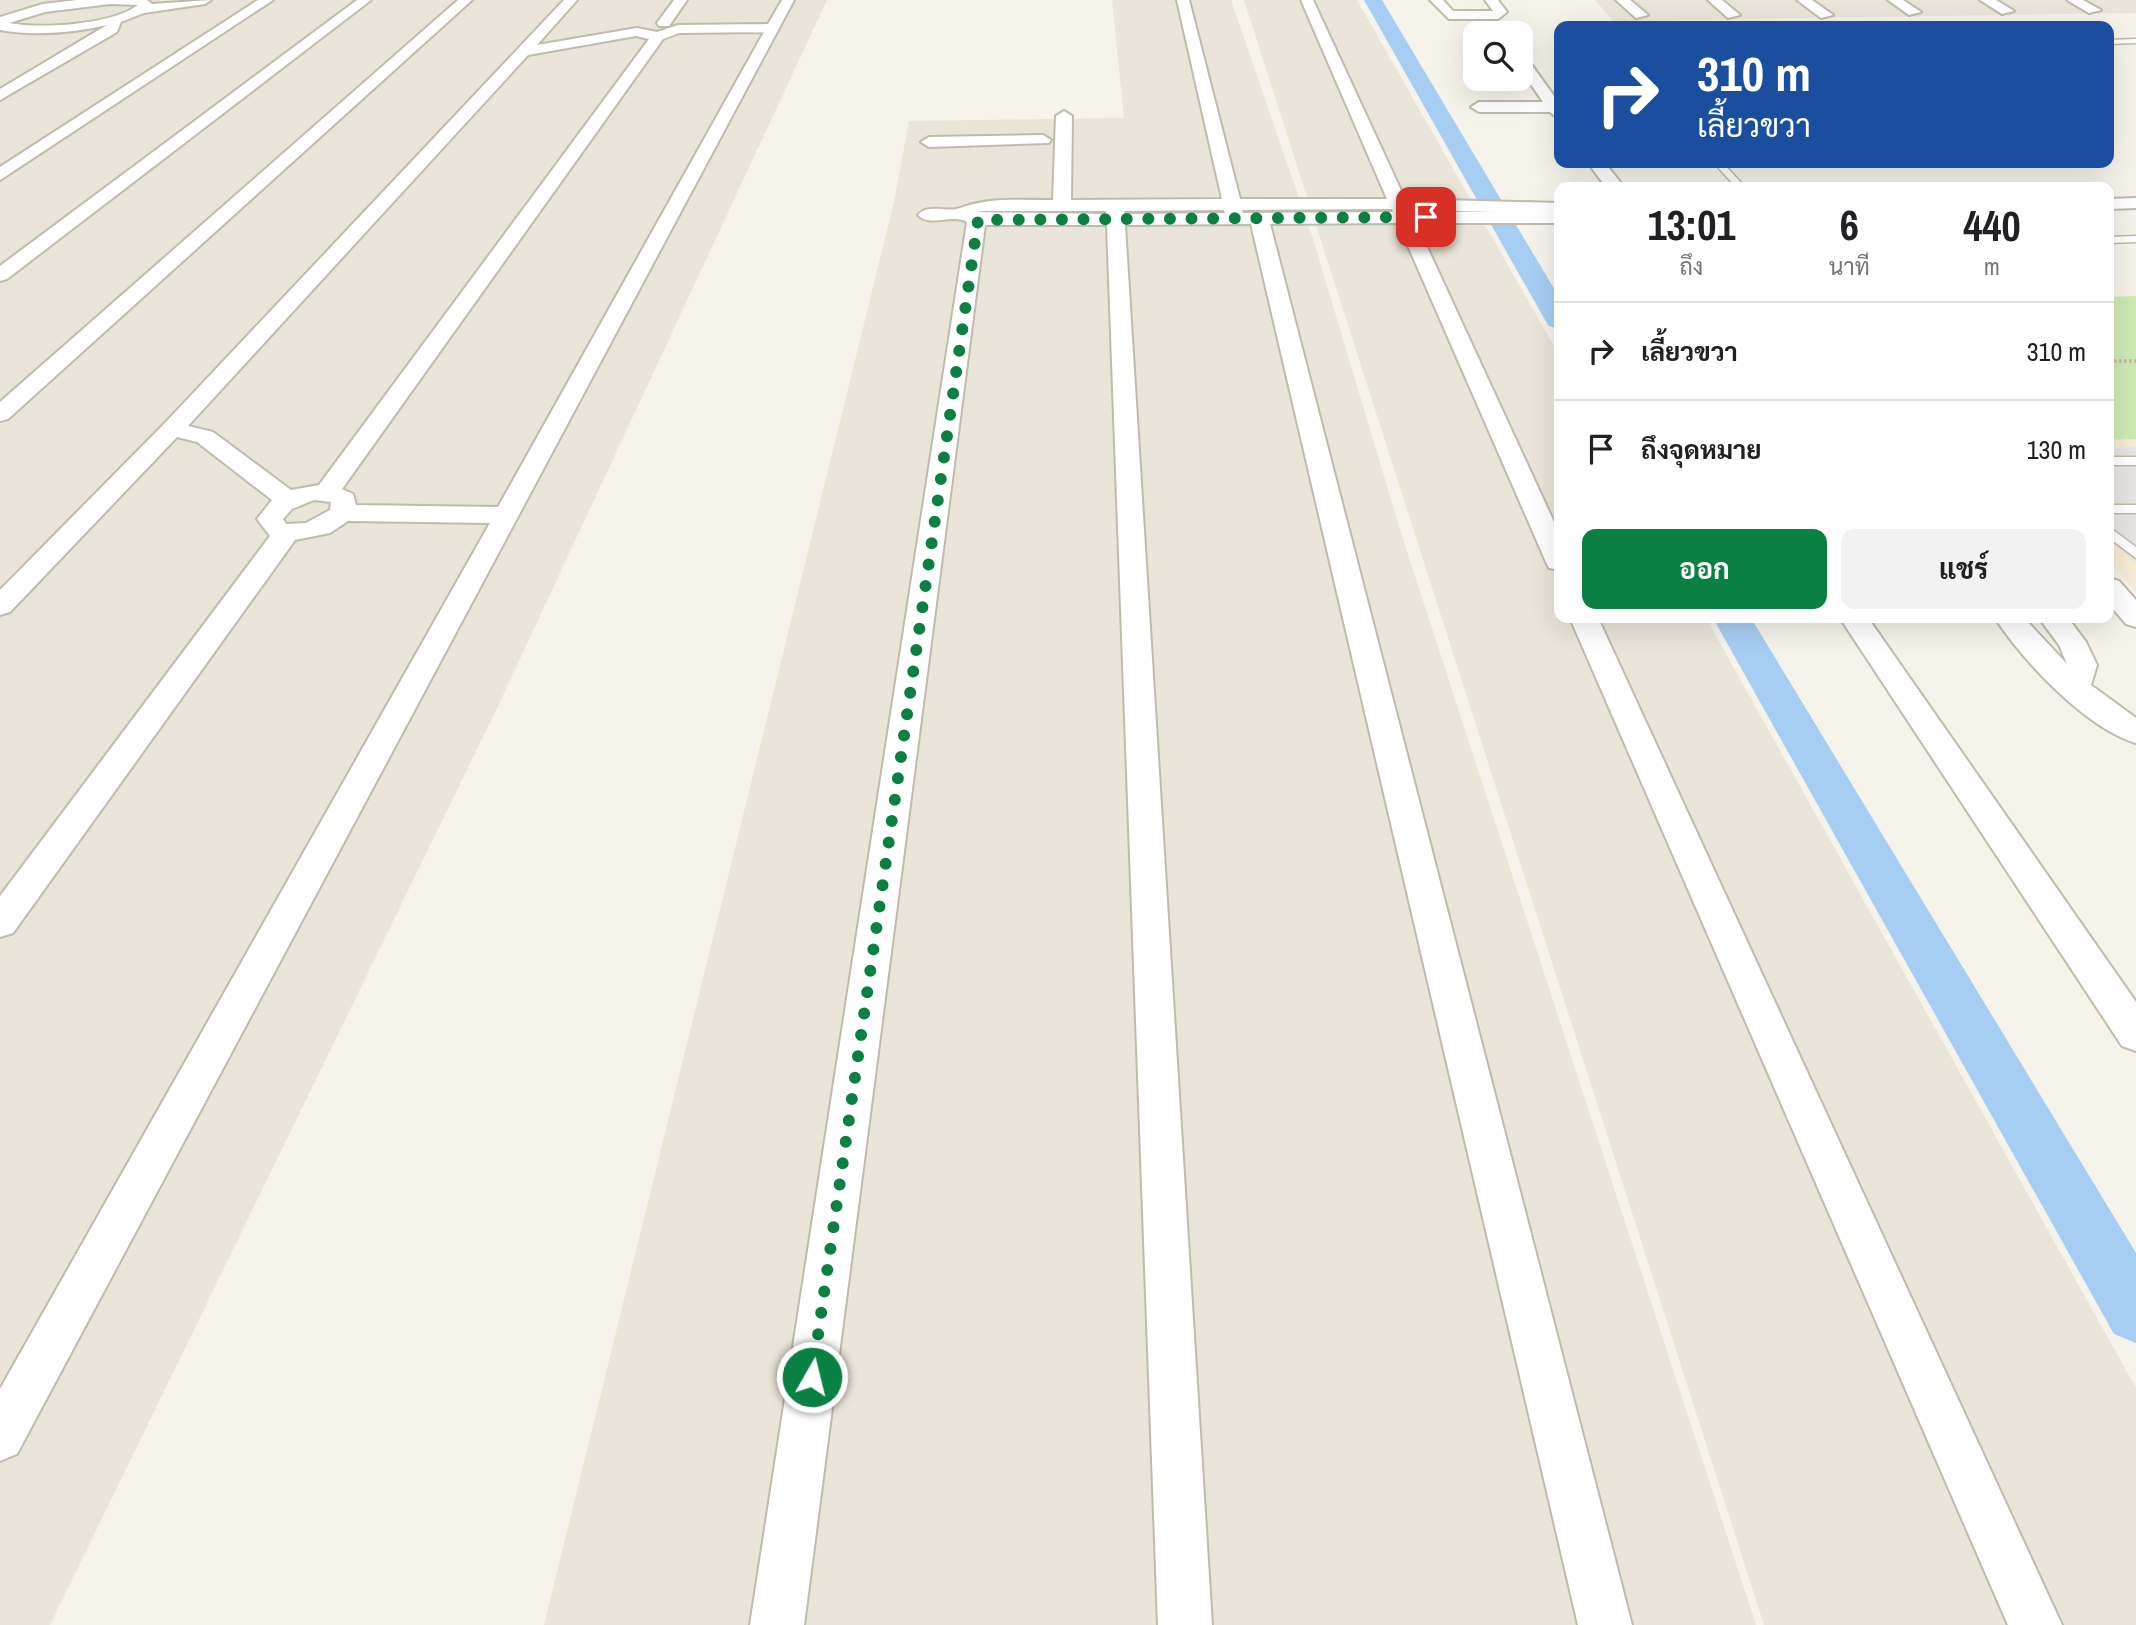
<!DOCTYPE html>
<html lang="th">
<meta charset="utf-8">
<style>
:root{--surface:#fff;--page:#f2f2f2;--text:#202124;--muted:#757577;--line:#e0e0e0;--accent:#0b8043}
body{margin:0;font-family:"Archivo Narrow",Sarabun,sans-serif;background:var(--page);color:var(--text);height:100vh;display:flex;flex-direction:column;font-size:26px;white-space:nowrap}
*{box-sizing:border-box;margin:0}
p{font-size:23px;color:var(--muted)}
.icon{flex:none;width:38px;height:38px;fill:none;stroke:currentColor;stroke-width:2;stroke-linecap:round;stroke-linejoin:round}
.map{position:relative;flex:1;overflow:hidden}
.drawer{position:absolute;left:1554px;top:182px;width:560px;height:441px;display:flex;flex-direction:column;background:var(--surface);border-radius:14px;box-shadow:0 7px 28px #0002}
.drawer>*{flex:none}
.hud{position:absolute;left:1554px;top:21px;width:560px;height:147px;border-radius:14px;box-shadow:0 7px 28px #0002;background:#1a4fa0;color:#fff;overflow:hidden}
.fabs{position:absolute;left:1463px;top:21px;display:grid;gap:14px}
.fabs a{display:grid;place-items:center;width:70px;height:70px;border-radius:14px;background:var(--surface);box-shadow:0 7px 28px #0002;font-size:35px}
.pin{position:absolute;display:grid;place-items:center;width:60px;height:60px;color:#fff;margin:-30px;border-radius:14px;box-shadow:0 4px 10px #0006}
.me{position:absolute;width:77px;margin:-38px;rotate:8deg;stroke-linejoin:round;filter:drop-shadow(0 0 5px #0008)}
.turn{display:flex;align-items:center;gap:24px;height:147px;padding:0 28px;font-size:32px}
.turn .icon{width:91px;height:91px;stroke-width:2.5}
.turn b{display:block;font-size:49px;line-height:60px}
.eta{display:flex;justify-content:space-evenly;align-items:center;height:119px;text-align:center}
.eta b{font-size:42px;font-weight:700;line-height:49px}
.action{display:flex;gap:14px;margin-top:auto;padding:14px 28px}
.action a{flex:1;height:80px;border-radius:14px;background:var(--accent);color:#fff;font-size:28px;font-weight:700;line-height:80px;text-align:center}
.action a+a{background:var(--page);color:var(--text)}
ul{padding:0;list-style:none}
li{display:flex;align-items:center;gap:21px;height:98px;padding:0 28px;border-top:2px solid var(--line)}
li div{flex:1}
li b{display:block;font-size:26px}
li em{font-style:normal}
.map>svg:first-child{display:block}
</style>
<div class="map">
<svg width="2136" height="1625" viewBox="0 0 2136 1625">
<rect width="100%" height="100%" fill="#f5f3ea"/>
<g fill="#e9e5d8">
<polygon points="0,0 827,0 498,706 50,1625 0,1625"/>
<polygon points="1112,0 1231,0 1313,239 1401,533 1756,1625 544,1625 894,202 909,121 1124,118"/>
<polygon points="1244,0 1357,0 1559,355 1559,618 1706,618 2136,1388 2136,1625 1764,1625"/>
<polygon points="1595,0 2136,0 2136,13 1613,21"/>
</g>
<polygon fill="#f7ebd5" points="2136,439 2136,591 2109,561 2109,440"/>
<polygon fill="#cdeab2" points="2136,296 2136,439 2109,440 2109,297"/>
<polygon fill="#e7e5e1" points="2136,447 2136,563 2109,537 2109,448"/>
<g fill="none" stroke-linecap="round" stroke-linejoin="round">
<g fill="#a6cef3" fill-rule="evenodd">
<polygon points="1364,0 1382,0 1559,297 1559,329 1549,326 1545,320"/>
<polygon points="1713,618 1751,618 2136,1253 2136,1343 2114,1334"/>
</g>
<g stroke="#c1bbac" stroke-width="3">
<g id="service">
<polygon points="2136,39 2136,43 2109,44 2109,40"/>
<polygon points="1714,163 1723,163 1745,187 1736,187"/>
<polygon points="2136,236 2136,242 2109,243 2109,237"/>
<rect x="2109" y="457" width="27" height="8"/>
<rect x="2109" y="505" width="27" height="8"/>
<polygon points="2109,527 2136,547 2136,558 2109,538"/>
</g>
</g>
<g stroke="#c1bbac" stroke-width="4">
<g id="minor">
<path d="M77,0H147L152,4L211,0L205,4L144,13L121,22L117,32L0,100V89L107,25C73,33 34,36 0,30V17L43,4ZM110,4L138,5C112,25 40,29 9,23L45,12Z"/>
<polygon points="258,0 273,0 0,180 0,167"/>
<polygon points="357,0 371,0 7,279 0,281 0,266"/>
<polygon points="458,0 472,0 8,419 0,421 0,402"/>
<path d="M564,0H577L537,45L637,28L657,32L678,25L768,24L782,0H794L17,1454L0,1461V1389L490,523L348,521L330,533L295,540L13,933L0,937V896L270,536L257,519L272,500L197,442L177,437L10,612L0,615V590L164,424ZM764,32L498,507L356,505L353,494L342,489L663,39L679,33ZM636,36L649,39L319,485L291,490L213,432L188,426L528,55ZM314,500L331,502L330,510L306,523L286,524L283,519L292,509Z"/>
<polygon points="674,0 687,0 669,26 659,26 657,23"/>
<path d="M1177,0H1189L1240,199H1387L1301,0H1313L1405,199L1559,203V223H1416L1559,533V570L1549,568L1546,562L1398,223L1270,224L1632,1625H1578L1251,224L1125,225L1212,1625H1158L1107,225H985L804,1625H750L967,222C953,213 930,228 918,215C928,203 947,213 960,208C989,197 1022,200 1053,200L1056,116L1064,111L1072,116L1071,200L1222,199ZM1392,209L1393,212L1243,213L1242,210ZM1224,210L1225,213L1125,214L1124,211ZM1410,210L1496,212H1411ZM1106,211V214L977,212L983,211Z"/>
<polygon points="1430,0 1443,0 1453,11 1493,11 1485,0 1498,0 1507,12 1498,19 1449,19"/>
<polygon points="1616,0 1630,0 1648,15 1636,18"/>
<polygon points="1708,0 1722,0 1740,15 1728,18"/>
<polygon points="1797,0 1812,0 1833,15 1821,18"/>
<polygon points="1888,0 1903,0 1921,12 1909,15"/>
<polygon points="1980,0 1996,0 2014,11 2002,14"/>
<polygon points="2067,0 2083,0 2101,10 2089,13"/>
<polygon points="1521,56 1526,57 1559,103 1559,119 1550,112 1479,112 1471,107 1479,102 1543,102 1521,70"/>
<polygon points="1043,135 1051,140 1049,143 929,147 921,142 929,137"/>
<polygon points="1588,163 1605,163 1624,187 1606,187"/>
<polygon points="2136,198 2136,208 2109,209 2109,199"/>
<polygon points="2109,578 2119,581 2136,600 2136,627 2126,624 2109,604"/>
<polygon points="1570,618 1598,618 2062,1625 2008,1625"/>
<polygon points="1840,618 1868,618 2136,1002 2136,1051 2122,1046"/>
<path d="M1995,618H2024L2067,664L2059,645L2039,618H2068L2086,642L2097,665L2091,685L2136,718V743C2086,728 2023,661 1995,618Z"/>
</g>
</g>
<polyline stroke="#c4b99d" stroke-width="3.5" stroke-dasharray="2.5 2.5" stroke-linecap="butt" points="2109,361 2136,361"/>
<use href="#service" fill="#fff" fill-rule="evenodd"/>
<use href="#minor" fill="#fff" fill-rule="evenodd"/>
</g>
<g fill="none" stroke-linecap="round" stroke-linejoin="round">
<polyline stroke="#0b8043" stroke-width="12" stroke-dasharray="0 21.6" points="812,1377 978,220 1426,217"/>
</g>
</svg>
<div class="fabs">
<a><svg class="icon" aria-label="search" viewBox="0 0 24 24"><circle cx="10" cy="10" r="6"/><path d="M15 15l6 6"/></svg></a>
</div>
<div class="pin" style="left:1426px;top:217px;background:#d93025"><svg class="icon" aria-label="arrive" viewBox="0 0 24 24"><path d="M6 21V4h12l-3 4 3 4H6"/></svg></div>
<svg class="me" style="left:812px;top:1377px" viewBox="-20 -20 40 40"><circle r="17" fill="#0b8043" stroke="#fff" stroke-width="3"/><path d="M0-11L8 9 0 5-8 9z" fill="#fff"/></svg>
<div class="hud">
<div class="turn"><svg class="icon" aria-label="right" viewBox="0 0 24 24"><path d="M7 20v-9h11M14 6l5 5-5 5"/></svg><div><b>310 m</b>เลี้ยวขวา</div></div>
</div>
<section class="drawer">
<div class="eta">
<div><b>13:01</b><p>ถึง</p></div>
<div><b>6</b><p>นาที</p></div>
<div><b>440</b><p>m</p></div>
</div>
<ul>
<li><svg class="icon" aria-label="right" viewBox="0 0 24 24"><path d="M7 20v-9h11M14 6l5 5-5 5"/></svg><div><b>เลี้ยวขวา</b></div><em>310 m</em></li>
<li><svg class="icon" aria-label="arrive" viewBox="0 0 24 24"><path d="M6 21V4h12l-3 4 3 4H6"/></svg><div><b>ถึงจุดหมาย</b></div><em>130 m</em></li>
</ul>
<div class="action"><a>ออก</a><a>แชร์</a></div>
</section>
</div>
